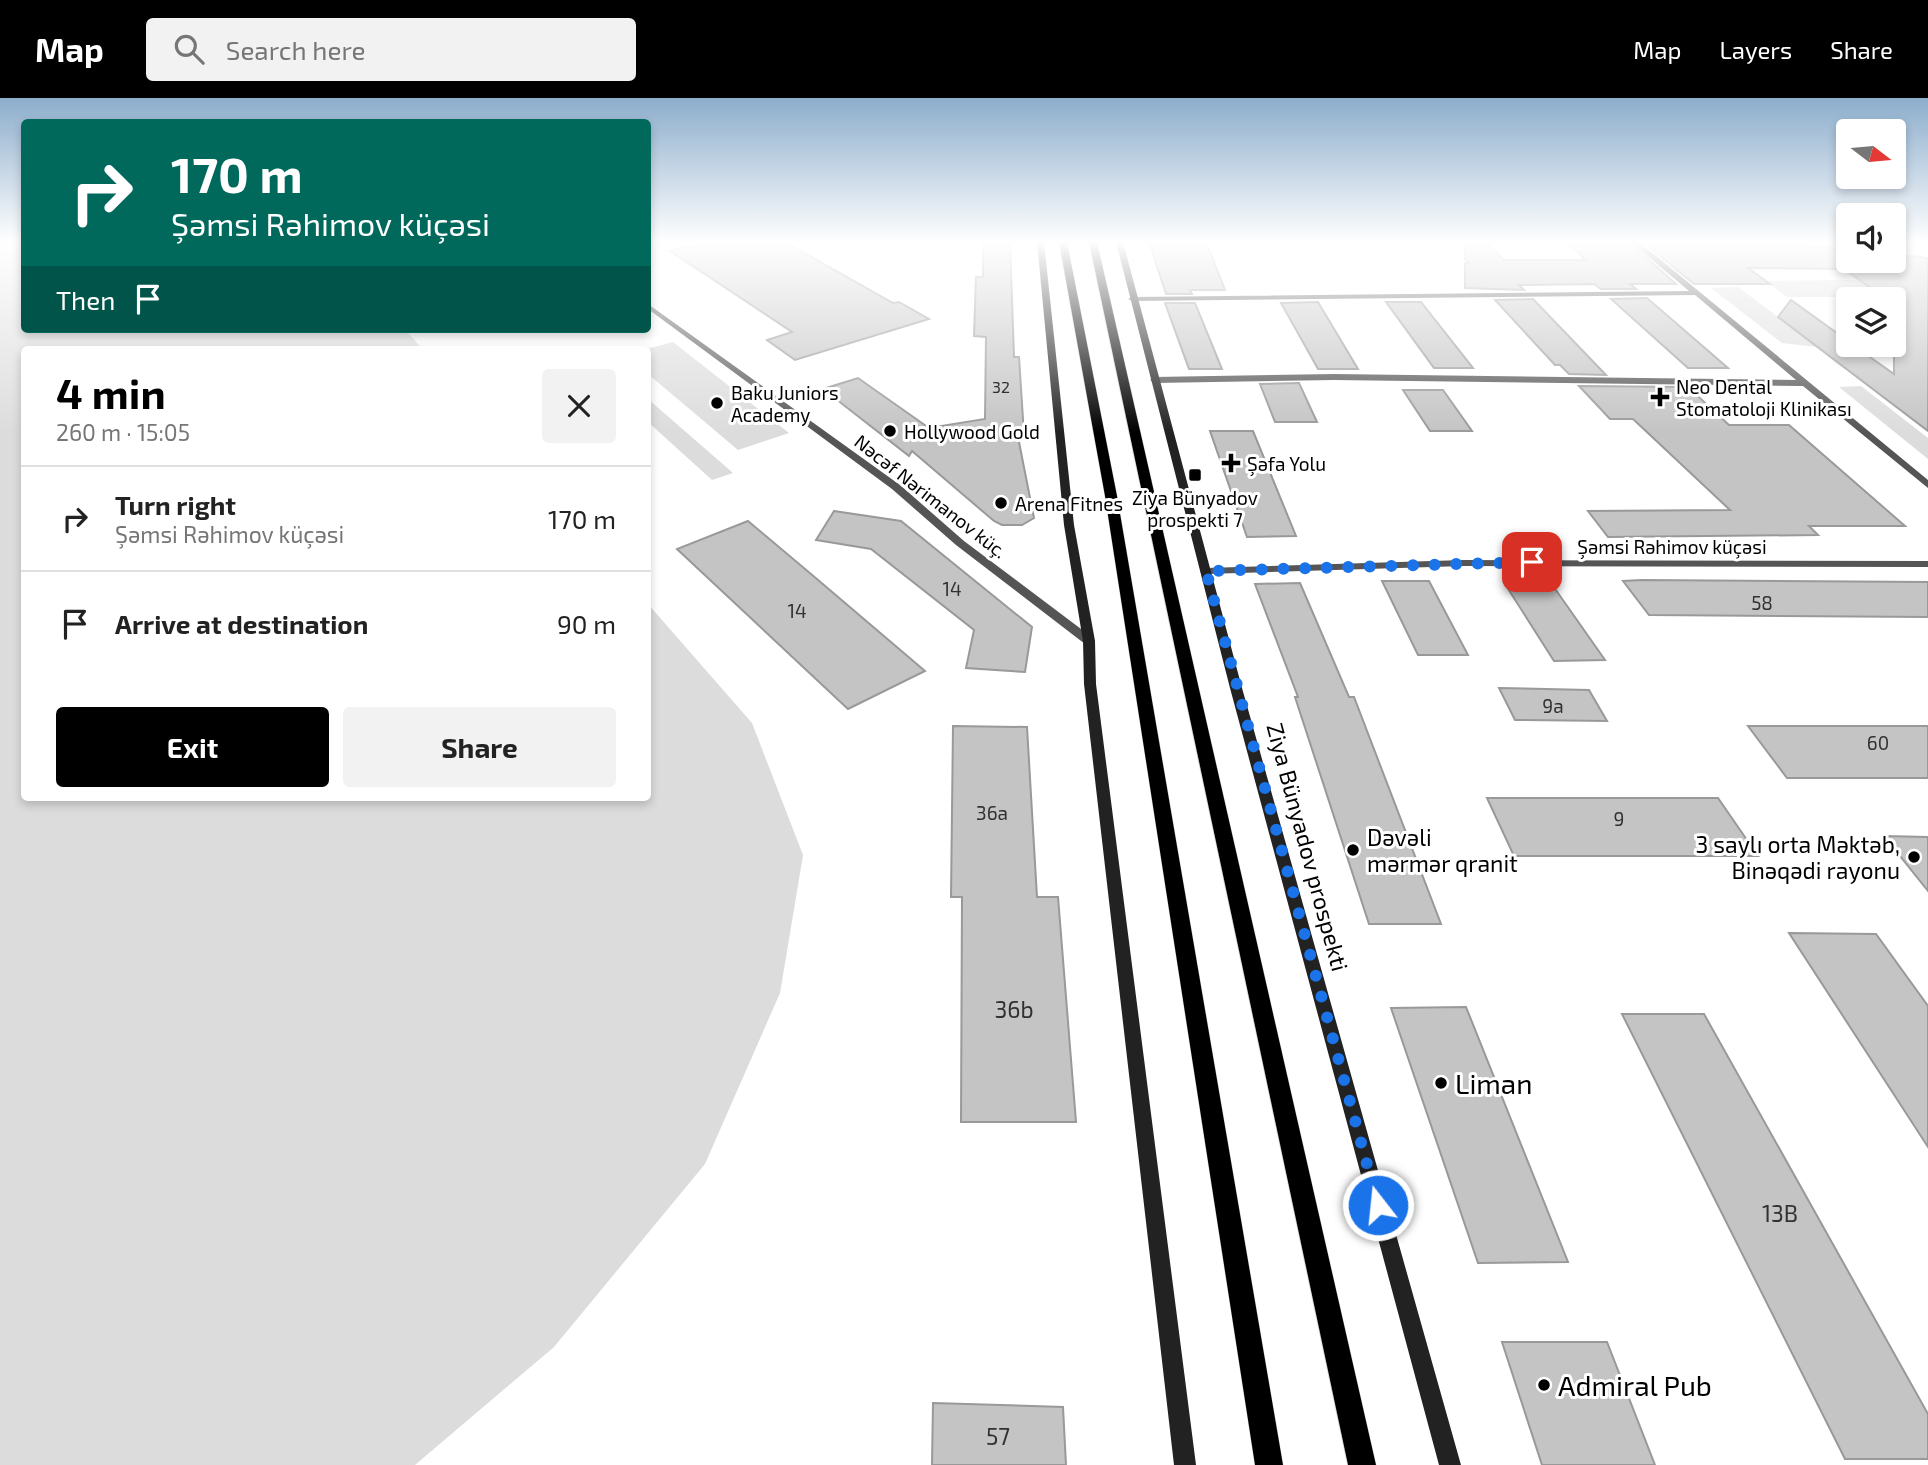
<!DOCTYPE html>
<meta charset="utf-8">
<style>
:root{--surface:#fff;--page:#f2f2f2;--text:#222;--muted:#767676;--line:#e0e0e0;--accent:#000}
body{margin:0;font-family:"Exo 2",sans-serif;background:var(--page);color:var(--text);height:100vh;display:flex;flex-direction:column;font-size:26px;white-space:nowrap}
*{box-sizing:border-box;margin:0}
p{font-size:23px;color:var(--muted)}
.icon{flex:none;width:38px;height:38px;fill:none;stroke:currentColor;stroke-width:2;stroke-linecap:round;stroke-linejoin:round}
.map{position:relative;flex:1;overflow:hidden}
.drawer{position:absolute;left:21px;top:248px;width:630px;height:455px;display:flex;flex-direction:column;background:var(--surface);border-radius:7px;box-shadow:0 4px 10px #0003}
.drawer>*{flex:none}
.guide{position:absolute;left:21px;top:21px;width:630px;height:214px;border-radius:7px;box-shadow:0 4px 10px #0003;background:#00695c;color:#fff;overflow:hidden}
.needle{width:46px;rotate:106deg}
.controls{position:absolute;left:1836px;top:21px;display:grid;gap:14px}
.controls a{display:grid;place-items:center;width:70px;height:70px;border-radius:7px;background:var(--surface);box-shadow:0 4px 10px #0003;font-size:35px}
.pin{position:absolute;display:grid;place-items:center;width:60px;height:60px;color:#fff;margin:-30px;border-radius:14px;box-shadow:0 4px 10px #0006}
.me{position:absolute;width:77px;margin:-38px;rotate:344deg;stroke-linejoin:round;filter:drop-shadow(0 0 5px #0008)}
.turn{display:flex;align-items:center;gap:24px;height:147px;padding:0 35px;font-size:32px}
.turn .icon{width:91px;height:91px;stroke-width:2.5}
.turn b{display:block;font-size:49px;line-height:60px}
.then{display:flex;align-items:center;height:66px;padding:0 35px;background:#0003;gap:14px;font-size:26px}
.round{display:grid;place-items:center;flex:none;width:74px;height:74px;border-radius:7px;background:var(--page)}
.summary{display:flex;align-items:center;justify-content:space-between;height:119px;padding:0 35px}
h1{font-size:42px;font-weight:700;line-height:52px;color:var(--accent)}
.button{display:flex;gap:14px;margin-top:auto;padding:14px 35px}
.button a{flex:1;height:80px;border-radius:7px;background:var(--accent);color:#fff;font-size:28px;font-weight:700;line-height:80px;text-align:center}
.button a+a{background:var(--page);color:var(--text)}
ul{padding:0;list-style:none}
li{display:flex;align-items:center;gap:21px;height:105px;padding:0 35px;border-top:2px solid var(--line)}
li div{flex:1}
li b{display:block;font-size:26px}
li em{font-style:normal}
header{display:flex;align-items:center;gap:42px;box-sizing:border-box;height:98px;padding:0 35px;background:var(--accent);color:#fff}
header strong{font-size:33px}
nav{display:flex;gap:38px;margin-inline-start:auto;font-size:24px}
.search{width:490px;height:63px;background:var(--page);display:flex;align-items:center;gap:18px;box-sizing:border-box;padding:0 24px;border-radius:7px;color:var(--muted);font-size:26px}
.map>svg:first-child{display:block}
</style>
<header>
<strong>Map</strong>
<div class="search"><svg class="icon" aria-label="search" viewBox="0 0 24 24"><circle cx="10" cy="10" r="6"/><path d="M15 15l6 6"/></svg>Search here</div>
<nav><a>Map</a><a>Layers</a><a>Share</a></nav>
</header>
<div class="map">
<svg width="1928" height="1367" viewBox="0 0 1928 1367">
<rect width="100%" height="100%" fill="#fff"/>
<g fill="#dcdcdc">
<polygon points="0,144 24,144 24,231 405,231 423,252 24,252 24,700 648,700 648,506 752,625 803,757 780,895 705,1066 554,1249 415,1367 0,1367"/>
<polygon points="1860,182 1890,193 1910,206 1909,209 1894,209 1894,201 1848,201 1848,205 1840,199 1787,199 1766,183"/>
<polygon points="1738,189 1806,240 1817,249 1782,245 1711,190"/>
<polygon points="673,244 789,335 738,352 648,276 648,252 643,252"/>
<polygon points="1861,288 1928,340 1928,361 1839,289"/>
<polygon points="648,301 733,375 712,382 648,324"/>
</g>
<g fill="#c4c4c4" stroke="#999" stroke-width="2">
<polygon points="710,144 785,144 893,205 899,204 929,221 795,262 767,242 792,234 670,153"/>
<polygon points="983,144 1010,144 1014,259 1019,259 1024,337 1017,334 1034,420 1022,427 1002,427 994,423 912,353 909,358 823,291 858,280 929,330 985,321 986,239 974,238 976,179 983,179"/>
<polygon points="1149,144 1206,144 1225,192 1190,192 1192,196 1166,196"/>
<polygon points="1465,144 1486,144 1504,162 1586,162 1567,144 1629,144 1676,186 1630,186 1636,191 1601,191 1594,186 1519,187 1524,192 1465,190 1465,165 1469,165 1465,161"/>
<polygon points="1643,144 1780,145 1848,152 1848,163 1894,163 1894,156 1928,160 1928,333 1778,219 1791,202 1848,243 1848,247 1853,247 1894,276 1894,193 1875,193 1844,171 1748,170 1770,186 1694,186"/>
<polygon points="1647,200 1728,270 1688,270 1611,201"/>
<polygon points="1533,201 1606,277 1569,276 1560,267 1555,267 1495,202"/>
<polygon points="1318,204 1358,271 1318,271 1281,205"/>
<polygon points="1386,204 1421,204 1473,270 1434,270"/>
<polygon points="1165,205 1195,205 1222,271 1189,271"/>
<polygon points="1299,285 1317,324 1275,324 1260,286"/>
<polygon points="1579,288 1688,289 1729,327 1789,327 1905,428 1809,428 1818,437 1608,439 1588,413 1730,412 1633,321 1610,321"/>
<polygon points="1403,292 1443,292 1472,333 1430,333"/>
<polygon points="1210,333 1253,333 1296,438 1247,439"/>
<polygon points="834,413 901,423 1032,529 1025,574 966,570 974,532 871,451 816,442"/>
<polygon points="748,423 811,476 925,573 848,611 677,451"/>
<polygon points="1642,482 1928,484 1928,519 1649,517 1623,483"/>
<polygon points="1382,483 1429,483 1468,557 1418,557"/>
<polygon points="1300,485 1349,599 1354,599 1441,826 1369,826 1295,599 1298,599 1255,486"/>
<polygon points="1551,485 1605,562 1554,563 1505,486"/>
<polygon points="1499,590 1589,592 1607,623 1515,622"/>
<polygon points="953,628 1027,629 1037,799 1058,799 1076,1024 961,1024 962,799 951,799"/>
<polygon points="1748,628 1928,628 1928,680 1787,680"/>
<polygon points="1487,700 1718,700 1758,758 1514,758"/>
<polygon points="1884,738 1928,739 1928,793"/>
<polygon points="1789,835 1876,836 1928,908 1928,1049"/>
<polygon points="1466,909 1568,1164 1478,1165 1391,910"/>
<polygon points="1622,916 1704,916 1928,1316 1928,1361 1845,1361"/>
<polygon points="1502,1244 1607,1244 1655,1367 1542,1367"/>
<polygon points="933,1305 1063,1309 1066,1367 932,1367"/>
</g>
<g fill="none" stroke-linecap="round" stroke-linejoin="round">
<g stroke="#dbdbdb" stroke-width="1">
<g id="primary">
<polygon points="1059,144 1067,144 1117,398 1283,1367 1255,1367 1105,398"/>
<polygon points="1089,144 1097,144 1376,1367 1348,1367"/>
</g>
</g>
<g fill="#555" fill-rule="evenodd">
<polygon points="1631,144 1639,144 1928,382 1928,390 1803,288 1334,282 1154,285 1150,282 1154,279 1334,276 1796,282 1695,197 1132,203 1128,201 1132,199 1689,193"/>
<polygon points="648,206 900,387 964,443 1093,540 1095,543 1093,546 1085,546 956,447 892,391 648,211"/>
<polygon points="1464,462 1928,463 1928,469 1464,468 1206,476 1200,473 1206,470"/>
</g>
<g fill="#222" fill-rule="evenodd">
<polygon points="1037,144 1044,144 1074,427 1095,543 1096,586 1196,1367 1174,1367 1084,586 1083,543 1064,427"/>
<polygon points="1116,144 1123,144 1242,590 1461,1367 1439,1367 1230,590"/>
</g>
<use href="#primary" fill="#000" fill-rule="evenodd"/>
</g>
<linearGradient id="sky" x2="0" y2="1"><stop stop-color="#8cadcc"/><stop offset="0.43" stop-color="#fff"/><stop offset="1" stop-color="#fff" stop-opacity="0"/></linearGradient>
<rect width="1928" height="335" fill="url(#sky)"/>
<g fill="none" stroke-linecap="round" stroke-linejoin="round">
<polyline stroke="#1a73e8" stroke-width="12" stroke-dasharray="0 21.6" points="1378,1107 1206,473 1532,464"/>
</g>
<g fill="#000" stroke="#fff" stroke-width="2.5">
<path d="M1656.5 288.5h7v7h7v7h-7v7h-7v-7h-7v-7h7z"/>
<circle cx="717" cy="305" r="7"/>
<circle cx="890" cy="333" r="7"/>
<path d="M1227.5 354.5h7v7h7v7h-7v7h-7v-7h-7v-7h7z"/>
<rect x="1188" y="370" width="14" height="14" rx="3.5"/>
<circle cx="1001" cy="405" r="7"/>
<circle cx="1353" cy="752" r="7"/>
<circle cx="1914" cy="759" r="7"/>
<circle cx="1441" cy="985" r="7"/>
<circle cx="1544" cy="1287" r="7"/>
</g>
<g text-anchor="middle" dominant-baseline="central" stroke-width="6" stroke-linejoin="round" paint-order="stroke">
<g font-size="16" fill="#313131">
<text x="1001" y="288">32</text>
</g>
<g font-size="19" fill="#000" stroke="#fff" text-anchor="start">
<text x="1676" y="288">Neo Dental<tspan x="1676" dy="22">Stomatoloji Klinikası</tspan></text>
<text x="731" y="294">Baku Juniors<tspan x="731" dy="22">Academy</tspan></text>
<text x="904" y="333">Hollywood Gold</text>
<text x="1247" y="365">Şəfa Yolu</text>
<text x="1195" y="399" text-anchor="middle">Ziya Bünyadov<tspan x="1195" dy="22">prospekti 7</tspan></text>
<text x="1015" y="405">Arena Fitnes</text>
</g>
<g font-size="19" fill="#000" stroke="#fff">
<text transform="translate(931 398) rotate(38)">Nəcəf Nərimanov küç.</text>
<text x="1672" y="448">Şəmsi Rəhimov küçəsi</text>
</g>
<g font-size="19" fill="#313131">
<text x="952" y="490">14</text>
<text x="1762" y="504">58</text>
<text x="797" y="512">14</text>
<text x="1553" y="607">9a</text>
<text x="1878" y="644">60</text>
<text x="992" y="714">36a</text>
<text x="1619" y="720">9</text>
</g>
<g font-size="23" fill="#000" stroke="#fff" text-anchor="start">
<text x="1367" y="739">Dəvəli<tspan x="1367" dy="26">mərmər qranit</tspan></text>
<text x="1900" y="746" text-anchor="end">3 saylı orta Məktəb,<tspan x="1900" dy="26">Binəqədi rayonu</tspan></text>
</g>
<g font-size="23" fill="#000" stroke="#fff">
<text transform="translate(1308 749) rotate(75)">Ziya Bünyadov prospekti</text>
</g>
<g font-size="23" fill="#313131">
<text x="1014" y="911">36b</text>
<text x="1780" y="1115">13B</text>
<text x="998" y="1338">57</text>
</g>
<g font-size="28" fill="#000" stroke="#fff" text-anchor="start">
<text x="1455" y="985">Liman</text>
<text x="1558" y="1287">Admiral Pub</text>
</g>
</g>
</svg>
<div class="controls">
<a><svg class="needle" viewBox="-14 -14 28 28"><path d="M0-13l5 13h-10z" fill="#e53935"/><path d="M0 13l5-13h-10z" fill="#767676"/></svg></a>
<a><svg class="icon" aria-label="sound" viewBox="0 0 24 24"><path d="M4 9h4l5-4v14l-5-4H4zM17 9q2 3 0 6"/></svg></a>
<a><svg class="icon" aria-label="layers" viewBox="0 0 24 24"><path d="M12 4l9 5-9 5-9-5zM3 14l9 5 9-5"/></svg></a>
</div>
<div class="pin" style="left:1532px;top:464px;background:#d93025"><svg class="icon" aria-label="arrive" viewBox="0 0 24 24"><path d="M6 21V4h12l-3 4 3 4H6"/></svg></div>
<svg class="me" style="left:1378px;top:1107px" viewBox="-20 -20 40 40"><circle r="17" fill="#1a73e8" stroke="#fff" stroke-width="3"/><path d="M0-11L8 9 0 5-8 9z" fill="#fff"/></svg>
<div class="guide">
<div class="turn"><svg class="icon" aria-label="right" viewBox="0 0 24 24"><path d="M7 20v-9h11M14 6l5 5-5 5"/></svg><div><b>170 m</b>Şəmsi Rəhimov küçəsi</div></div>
<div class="then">Then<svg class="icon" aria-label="arrive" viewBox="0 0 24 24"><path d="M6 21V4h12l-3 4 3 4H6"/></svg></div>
</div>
<section class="drawer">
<div class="summary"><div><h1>4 min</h1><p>260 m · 15:05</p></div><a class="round"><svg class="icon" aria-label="close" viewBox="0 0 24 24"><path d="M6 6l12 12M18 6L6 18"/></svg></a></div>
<ul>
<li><svg class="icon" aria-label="right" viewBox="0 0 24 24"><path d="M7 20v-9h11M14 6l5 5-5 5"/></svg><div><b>Turn right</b><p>Şəmsi Rəhimov küçəsi</p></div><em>170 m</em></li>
<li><svg class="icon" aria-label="arrive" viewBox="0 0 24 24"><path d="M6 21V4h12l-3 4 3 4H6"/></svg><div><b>Arrive at destination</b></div><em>90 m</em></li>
</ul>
<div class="button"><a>Exit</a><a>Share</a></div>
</section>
</div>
